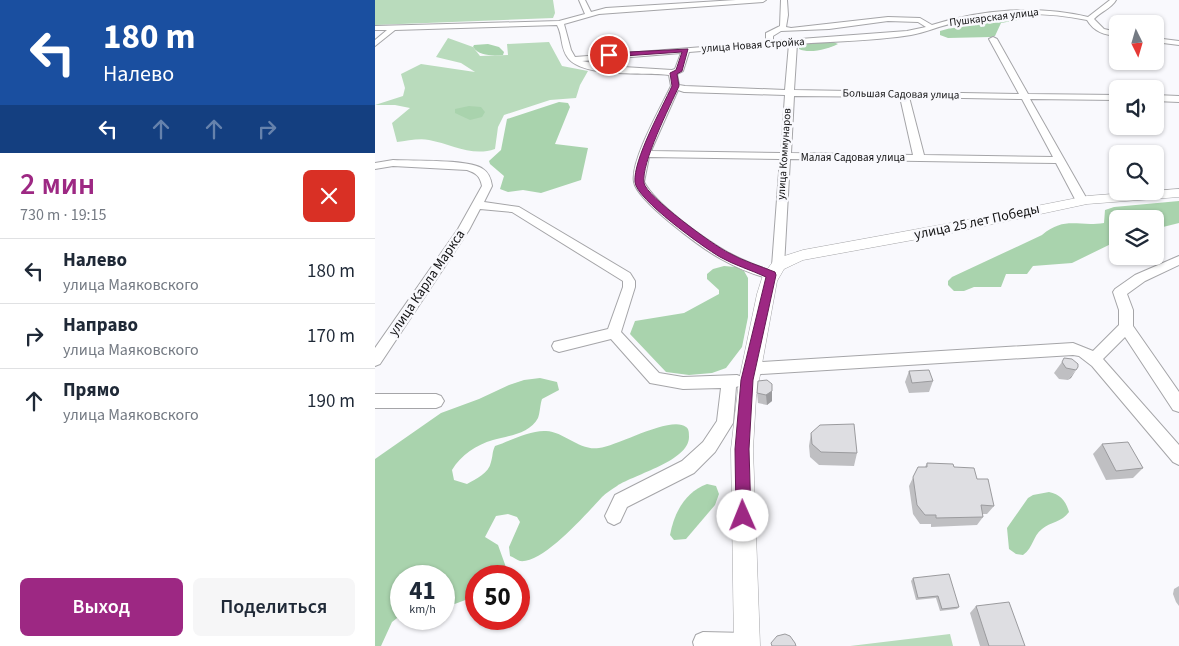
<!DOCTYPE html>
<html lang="ru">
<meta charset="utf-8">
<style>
:root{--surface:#fff;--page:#f6f6f7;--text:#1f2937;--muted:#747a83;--line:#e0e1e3;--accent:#9d2883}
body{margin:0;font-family:"Source Sans 3",sans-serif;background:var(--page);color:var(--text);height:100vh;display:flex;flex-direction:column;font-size:19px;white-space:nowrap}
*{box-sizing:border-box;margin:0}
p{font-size:16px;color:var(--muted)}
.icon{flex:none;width:28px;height:28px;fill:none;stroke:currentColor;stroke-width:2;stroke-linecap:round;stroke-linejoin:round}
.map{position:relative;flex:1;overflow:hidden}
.details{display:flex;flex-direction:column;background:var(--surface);width:375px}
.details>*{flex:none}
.top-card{background:#1a4fa0;color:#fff;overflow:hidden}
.needle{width:32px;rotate:175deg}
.buttons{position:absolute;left:734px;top:15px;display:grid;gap:10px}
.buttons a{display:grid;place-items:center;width:55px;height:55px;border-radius:8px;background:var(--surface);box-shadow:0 1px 4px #0004;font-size:25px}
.speed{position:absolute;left:15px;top:565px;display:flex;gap:10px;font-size:25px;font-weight:700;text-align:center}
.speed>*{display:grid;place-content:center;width:65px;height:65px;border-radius:50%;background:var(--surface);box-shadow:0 1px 4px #0004;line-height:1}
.speed small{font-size:12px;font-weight:400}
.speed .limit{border:8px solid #d22;background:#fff;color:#111}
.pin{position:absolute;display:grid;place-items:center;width:42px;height:42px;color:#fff;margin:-21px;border:2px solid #fff;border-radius:50%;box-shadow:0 1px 5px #0007}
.me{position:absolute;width:55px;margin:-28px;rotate:359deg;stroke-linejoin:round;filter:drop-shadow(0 0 4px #0008)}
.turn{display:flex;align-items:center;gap:18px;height:105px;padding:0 20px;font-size:22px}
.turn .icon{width:65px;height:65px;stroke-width:2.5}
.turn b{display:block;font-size:35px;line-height:42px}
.lanes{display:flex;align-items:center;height:48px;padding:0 20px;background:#0003;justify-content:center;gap:25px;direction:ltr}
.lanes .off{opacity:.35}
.round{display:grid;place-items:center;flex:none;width:52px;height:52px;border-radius:8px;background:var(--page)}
.headline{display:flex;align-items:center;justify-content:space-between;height:85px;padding:0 20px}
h1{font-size:30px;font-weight:600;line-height:38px;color:var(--accent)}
.action{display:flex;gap:10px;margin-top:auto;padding:10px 20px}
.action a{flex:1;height:58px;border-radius:8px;background:var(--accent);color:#fff;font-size:20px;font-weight:600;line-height:58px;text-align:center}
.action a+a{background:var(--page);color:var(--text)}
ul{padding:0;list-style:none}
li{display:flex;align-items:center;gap:15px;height:65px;padding:0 20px;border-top:1px solid var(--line)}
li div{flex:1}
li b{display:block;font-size:19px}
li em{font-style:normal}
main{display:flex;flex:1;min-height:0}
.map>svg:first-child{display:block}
</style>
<main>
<section class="details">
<div class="top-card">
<div class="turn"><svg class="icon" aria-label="left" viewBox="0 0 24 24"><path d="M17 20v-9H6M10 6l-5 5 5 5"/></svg><div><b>180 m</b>Налево</div></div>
<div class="lanes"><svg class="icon" aria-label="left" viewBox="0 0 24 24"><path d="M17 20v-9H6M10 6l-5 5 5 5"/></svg><svg class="icon off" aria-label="ahead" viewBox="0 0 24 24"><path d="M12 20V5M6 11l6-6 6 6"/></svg><svg class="icon off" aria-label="ahead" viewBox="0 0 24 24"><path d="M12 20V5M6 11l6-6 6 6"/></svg><svg class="icon off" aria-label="right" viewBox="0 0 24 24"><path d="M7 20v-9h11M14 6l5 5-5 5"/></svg></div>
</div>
<div class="headline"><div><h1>2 мин</h1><p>730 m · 19:15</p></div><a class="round" style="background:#d93025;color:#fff"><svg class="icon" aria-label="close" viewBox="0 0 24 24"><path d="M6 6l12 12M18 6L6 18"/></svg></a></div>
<ul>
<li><svg class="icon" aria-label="left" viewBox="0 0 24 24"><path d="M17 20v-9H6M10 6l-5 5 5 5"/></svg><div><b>Налево</b><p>улица Маяковского</p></div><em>180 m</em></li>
<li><svg class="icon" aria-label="right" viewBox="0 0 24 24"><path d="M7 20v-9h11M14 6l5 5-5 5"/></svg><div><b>Направо</b><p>улица Маяковского</p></div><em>170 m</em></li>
<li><svg class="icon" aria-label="ahead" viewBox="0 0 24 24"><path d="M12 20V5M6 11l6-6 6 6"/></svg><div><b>Прямо</b><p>улица Маяковского</p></div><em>190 m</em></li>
</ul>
<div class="action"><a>Выход</a><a>Поделиться</a></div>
</section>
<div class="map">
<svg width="804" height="646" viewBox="0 0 804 646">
<rect width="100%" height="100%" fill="#f9f9fd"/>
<g fill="#b9dbbc">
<polygon points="0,0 178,0 180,13 178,18 0,25"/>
<path d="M73,38L98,47L105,56L133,55L132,44L174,42L187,66L213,71L205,85L201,98L175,100L129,115L123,127L120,149C97,157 76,144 54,140C44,138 32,141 22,142L17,123L35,108L20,105H0L28,96L30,88L26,74L46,64L100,72L86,63L61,57Z"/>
<polygon points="575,634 578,646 475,646"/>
</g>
<g fill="#a9d3ad">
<polygon points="651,14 659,17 626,23 620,36 616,37 573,38 565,35 565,31 601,21"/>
<path d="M456,41L463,44C454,49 434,54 424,49V45Z"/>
<path d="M113,44L124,47L129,52L128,55C118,56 104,56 98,47L99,45Z"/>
<polygon points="184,102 193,103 195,107 180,144 213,148 206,180 166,193 148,190 133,192 125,189 129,176 115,164 114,161 126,150 132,119"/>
<polygon points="94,106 106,107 110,112 107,117 95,120 80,113 80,109"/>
<path d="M804,201V223L780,229V219H742V241L697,263L658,266L652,274H631L626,287H599L589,291H579L573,285V281L577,277L667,235C690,216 702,227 729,223L730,210L739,207Z"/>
<polygon points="349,266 361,267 369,271 373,278 373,317 367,347 351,368 337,373 314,375 291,372 255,334 260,321 309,313 344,294 344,290 332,279 332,274 338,269"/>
<path d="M165,378L182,382L184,390L167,399C165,405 165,413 163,418C155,434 132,436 118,440C101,445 86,455 77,470L79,480L92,484C101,479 114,473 116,462C118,456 117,452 120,446C135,441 155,430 171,431C190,432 204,451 224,448C243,446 296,415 311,427C314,429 314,433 314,437C314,461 260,474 242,486C237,489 231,493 227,497C212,513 168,564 145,561C142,560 138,557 135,556L134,547L145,522L142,517L133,514L121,516L110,537L123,545L132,570L128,576H101V596L69,608V576H26V615L17,622L6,646H0V459L66,413L104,399L134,385L149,380Z"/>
<path d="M332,484L341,486L344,494L340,505L311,539L299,540L295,535C299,513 310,492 332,484Z"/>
<path d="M674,492C685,494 691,501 694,512C687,522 675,522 667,529C657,537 659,547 648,555L641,554L634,549L632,528L653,498L658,495Z"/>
</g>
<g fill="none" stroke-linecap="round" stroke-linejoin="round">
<g stroke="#a5a5a8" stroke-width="2">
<g id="minor">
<path d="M204,0H210L216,12L231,8L361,0H391L388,2L224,14L189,24L196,50L200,57L391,42V33L405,26L406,0H412L413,15L411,27L416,28L513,17L545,18L557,25C607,9 663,5 713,17L735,0H741C737,8 725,12 719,19L729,29L742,32V36C730,35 719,32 712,20C669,11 622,12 579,23C564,26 552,32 536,35C499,41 459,41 422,44L419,90L644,94L614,39L618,37L622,39L653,94L742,95V100L655,99L713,201L707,204L701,201L681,163L415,159L409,266L403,270L397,266L405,159L274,157L269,182C281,205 331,240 354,253C369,261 385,267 400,272L402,275L400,278L396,279C379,275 362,268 346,259C328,249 262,201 259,182C255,161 286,107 296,86L294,75C270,72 208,78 193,58C185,48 188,35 182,25L20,30L0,46V40L12,30H0V26L184,21L210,14ZM513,21L543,22L551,27L532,31L398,41V36L406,31L454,29ZM414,44L410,90L310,86L304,85L302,74L308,71L314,52ZM306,53L300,69L297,70L232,66L207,61ZM303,90L309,92L410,95L406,153L276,151ZM419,96L525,97L538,155L416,153ZM534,97L647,99L678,157L549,155Z"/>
<polygon points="780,38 804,41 804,45 780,42"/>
<polygon points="780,95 804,96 804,102 780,101"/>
<path d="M18,160C38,161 94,159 108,169C114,173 116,179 117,186L109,202L144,207L255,273L260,281V287L246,332L284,373L308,377L362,375L367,377L370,381L367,385L361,387L358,423L340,452L319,473L252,507L245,522L239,525L233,522L230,516L240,495L307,461L328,442L342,421L346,388L308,389L275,383L236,339L184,352L179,350L177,346L179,342L233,329L248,287V281L137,212L105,209L94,230L5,364L0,366V348L83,229L107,186C105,176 101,173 92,170L18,166L0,169V163Z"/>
<polygon points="804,256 804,265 770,281 752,294 758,310 758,326 804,392 804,412 798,410 750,337 728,359 804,445 804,465 798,462 717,366 704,356 698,355 386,374 373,379 368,377 366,373 368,369 385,362 698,343 718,351 744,325 744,310 738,292 740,289 760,275"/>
<polygon points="0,394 61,394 66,396 69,401 66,406 61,408 0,408"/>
<polygon points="328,632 372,633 379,636 382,643 381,646 319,646 318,642 321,635"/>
</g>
</g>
<g stroke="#a5a5a8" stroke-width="1">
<polygon id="major" points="804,189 804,197 712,204 576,233 428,260 409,269 402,281 381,397 378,449 385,646 359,646 356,449 364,380 382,294 388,275 400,259 428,250 576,223 712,196"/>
</g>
<use href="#minor" fill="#fff" fill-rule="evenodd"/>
<use href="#major" fill="#fff" fill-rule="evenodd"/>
</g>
<g fill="#bfbfc2">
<polygon points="687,362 703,367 693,380 684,379 679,373"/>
<polygon points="534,371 558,381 554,392 534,393 530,382"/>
<polygon points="392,380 397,401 392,405 383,403 382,393"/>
<polygon points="436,433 482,453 479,466 444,465 435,457 434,446"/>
<polygon points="727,444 768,468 758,478 731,480 718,454"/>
<polygon points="552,463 579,467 602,479 619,506 612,514 608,514 608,517 602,525 556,527 556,524 545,524 538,514 534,486 543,467 550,467"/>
<polygon points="538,578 584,607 582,609 565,611 561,598 541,600 536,581"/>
<polygon points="804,586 804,606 801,602 798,594 799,589"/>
<polygon points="601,606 650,646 605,646 595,613"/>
</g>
<g fill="#9b9b9e">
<polygon points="703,367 696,378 693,380 701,370"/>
<polygon points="397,384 397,401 392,405 391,395"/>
</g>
<g fill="#dedee2" stroke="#9b9b9e">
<polygon points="689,358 697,359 703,364 703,367 701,370 691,368 687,362"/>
<polygon points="554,370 558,381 537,383 534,371"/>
<polygon points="392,380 397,384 397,391 391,395 382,393 383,381"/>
<polygon points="479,424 482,453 446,452 437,444 436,433 445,425"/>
<polygon points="753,442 768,468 741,471 727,444"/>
<polygon points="552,463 578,464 579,467 599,468 602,479 613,479 619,506 606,505 608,517 561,518 561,515 550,515 542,505 538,477 543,467 552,467"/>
<polygon points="574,574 584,607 567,609 563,596 543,598 538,578"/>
<polygon points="634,602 650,646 614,646 601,606"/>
<polygon points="410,634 415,636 420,643 421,646 397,646 396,643 402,636"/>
</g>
<path fill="#9d2883" stroke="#661a55" d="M313,49L307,71L302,74L304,86C295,106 266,163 269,183C271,196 339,246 354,253C368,261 385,266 400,272L401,275L378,380L374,449L376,516L374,521L368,523L363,521L361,516L360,449L366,380L391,277C376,270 359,265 345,257C328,247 261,199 260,182C258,160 287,108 297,86L295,73L301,70L307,52L234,57L231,55L234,53Z"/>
<g text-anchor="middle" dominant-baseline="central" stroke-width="5" stroke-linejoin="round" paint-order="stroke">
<g font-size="11" fill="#121213" stroke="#f9f9fd">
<text transform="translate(619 17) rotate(-7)">Пушкарская улица</text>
<text transform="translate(378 45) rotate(-4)">улица Новая Стройка</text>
<text transform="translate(526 94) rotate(1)">Большая Садовая улица</text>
<text transform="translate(409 154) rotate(-86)">улица Коммунаров</text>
<text x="478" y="157">Малая Садовая улица</text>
</g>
<g font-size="14" fill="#121213" stroke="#f9f9fd">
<text transform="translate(602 222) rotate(-12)">улица 25 лет Победы</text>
<text transform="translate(52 283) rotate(-56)">улица Карла Маркса</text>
</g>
</g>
</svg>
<div class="buttons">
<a><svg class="needle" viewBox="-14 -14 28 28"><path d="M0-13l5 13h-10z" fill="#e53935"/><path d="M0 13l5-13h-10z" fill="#747a83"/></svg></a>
<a><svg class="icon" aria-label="sound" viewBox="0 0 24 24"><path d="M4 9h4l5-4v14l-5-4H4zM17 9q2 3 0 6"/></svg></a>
<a><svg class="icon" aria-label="search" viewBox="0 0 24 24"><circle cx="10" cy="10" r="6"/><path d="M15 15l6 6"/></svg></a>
<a><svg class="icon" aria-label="layers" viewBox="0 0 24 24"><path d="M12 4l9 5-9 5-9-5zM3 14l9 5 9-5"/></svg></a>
</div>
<div class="speed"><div>41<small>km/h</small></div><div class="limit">50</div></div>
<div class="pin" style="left:234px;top:55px;background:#d93025"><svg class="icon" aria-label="arrive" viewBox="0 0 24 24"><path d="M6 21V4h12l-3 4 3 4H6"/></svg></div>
<svg class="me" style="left:368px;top:516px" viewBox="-20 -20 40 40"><circle r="19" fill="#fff"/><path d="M0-13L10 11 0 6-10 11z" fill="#9d2883"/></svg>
</div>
</main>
